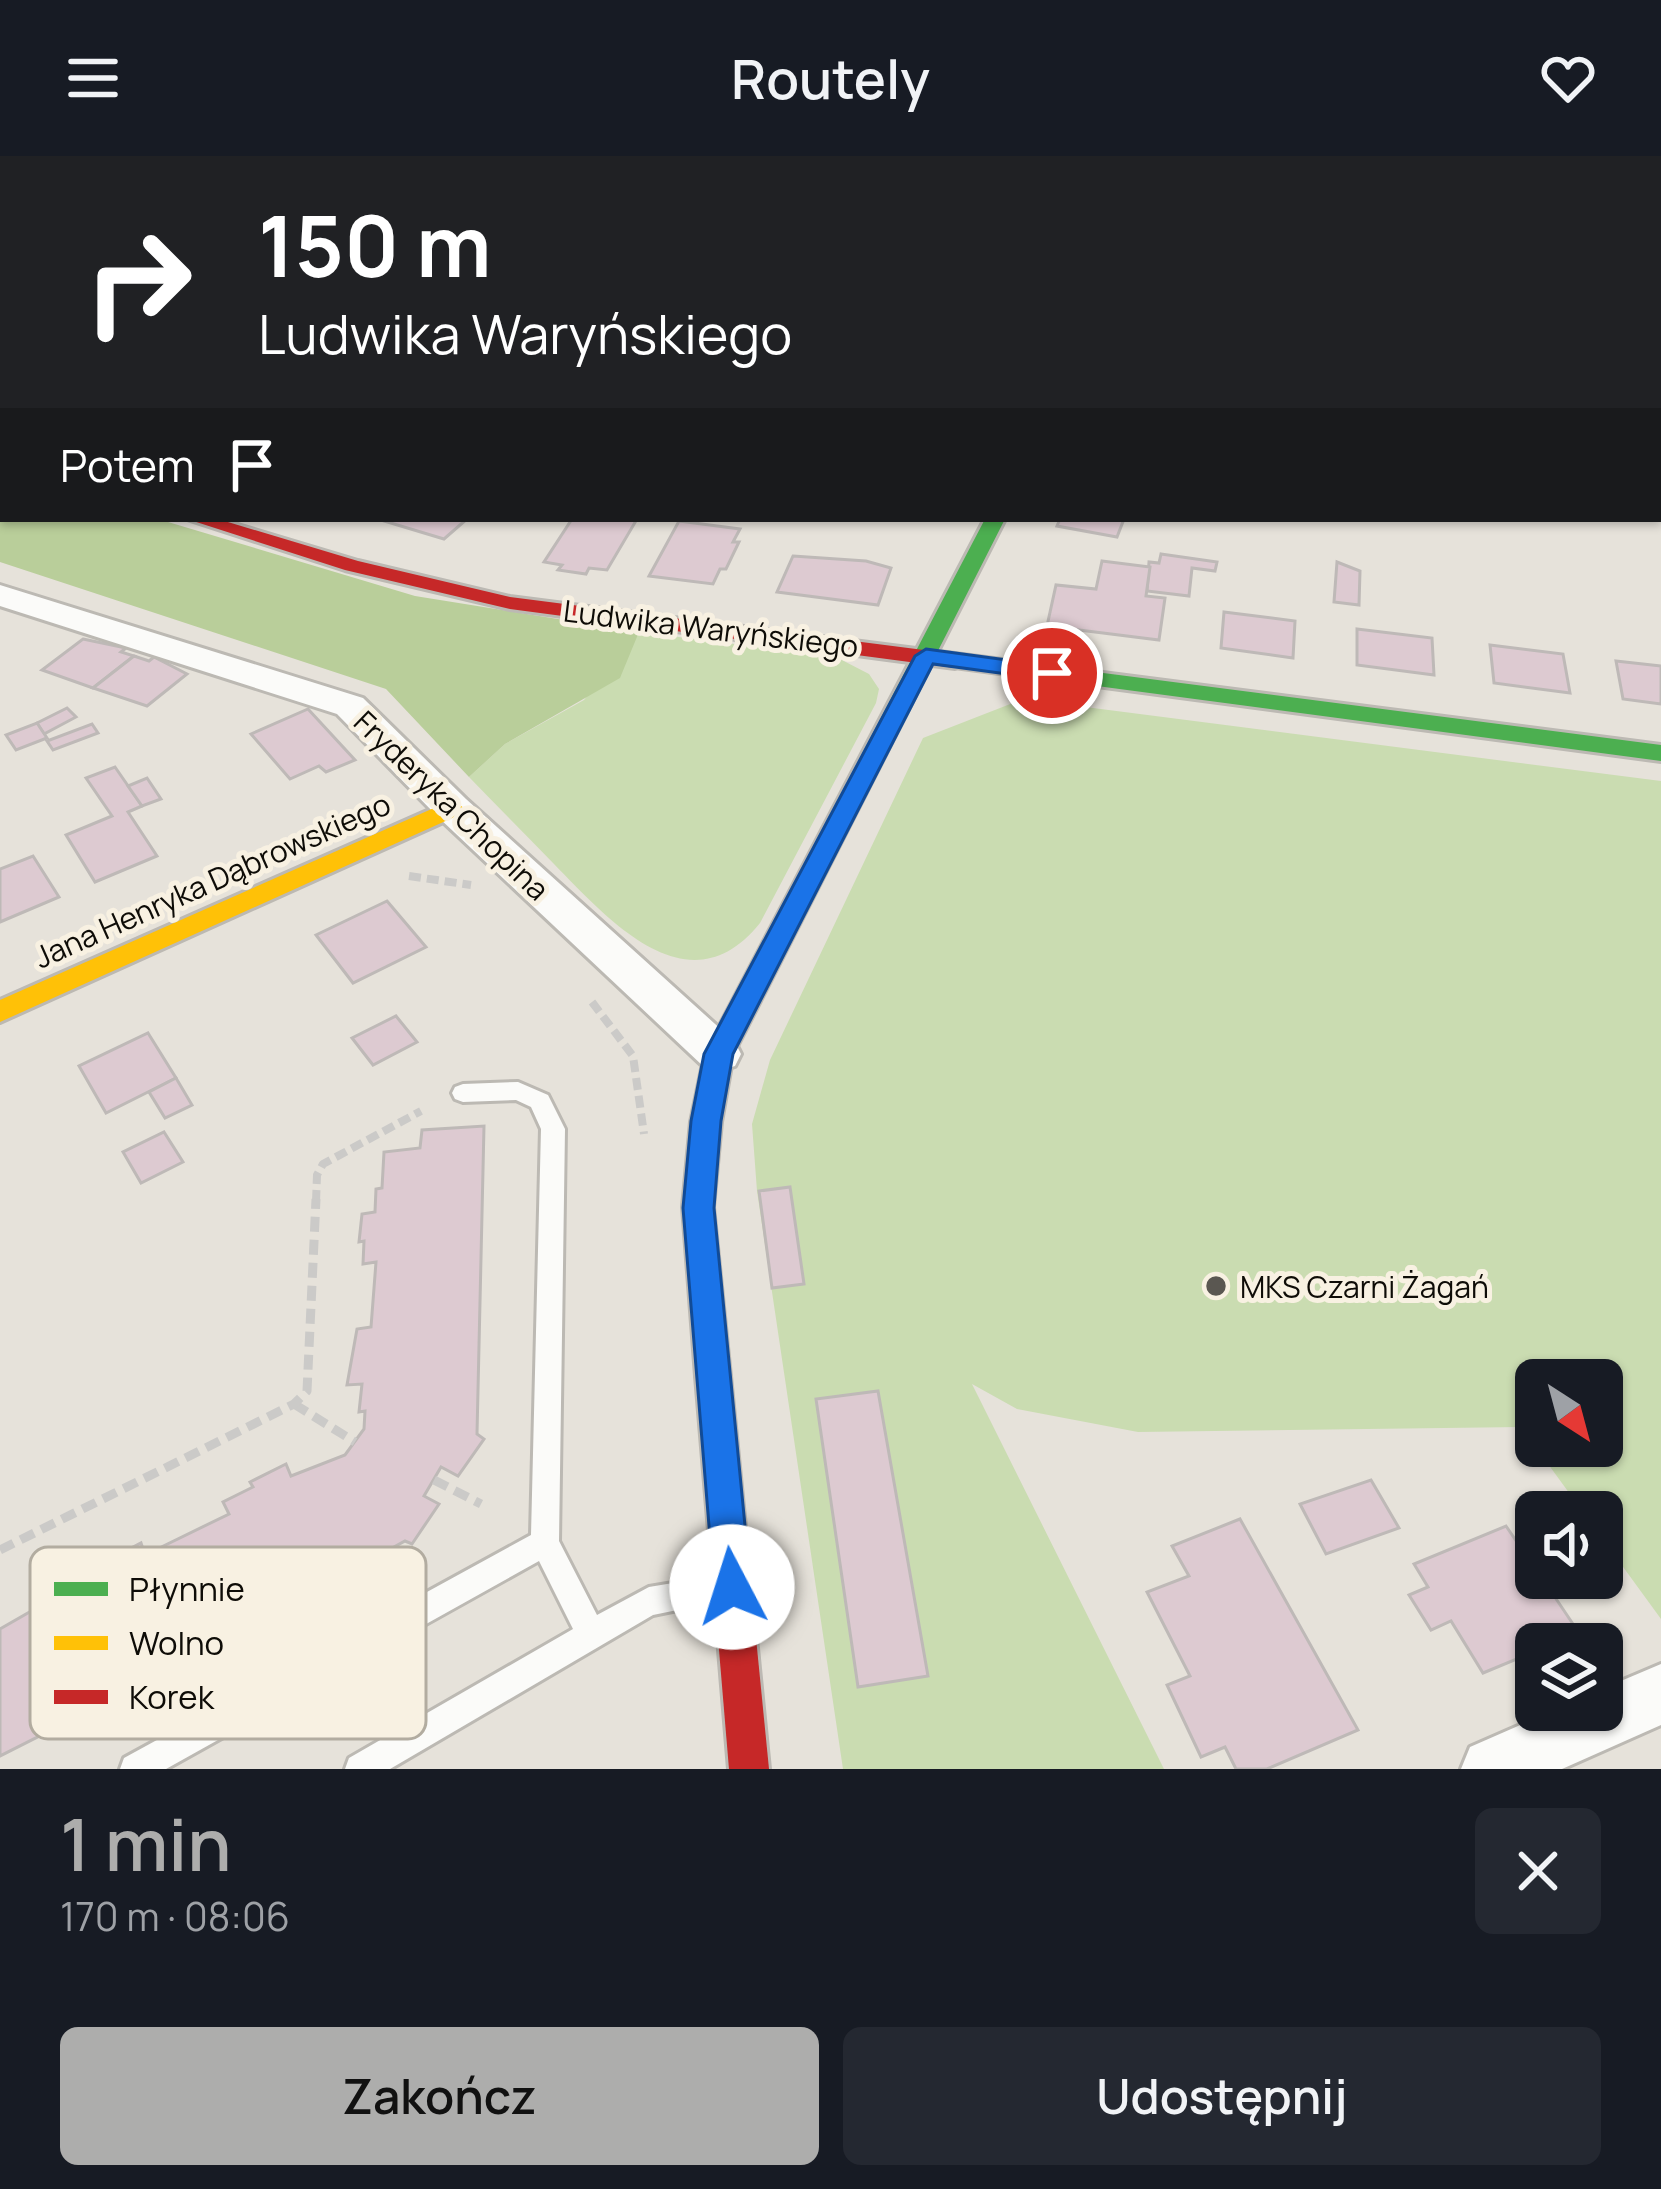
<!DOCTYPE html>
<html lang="pl">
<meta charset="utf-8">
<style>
:root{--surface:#171b24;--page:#242831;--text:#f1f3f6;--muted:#9ea1a6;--accent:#adadac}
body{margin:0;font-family:Manrope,sans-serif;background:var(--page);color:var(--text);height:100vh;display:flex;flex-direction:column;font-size:45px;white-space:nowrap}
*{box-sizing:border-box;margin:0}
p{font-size:39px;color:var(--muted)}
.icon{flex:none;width:66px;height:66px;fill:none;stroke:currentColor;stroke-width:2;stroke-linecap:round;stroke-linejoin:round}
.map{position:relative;height:1613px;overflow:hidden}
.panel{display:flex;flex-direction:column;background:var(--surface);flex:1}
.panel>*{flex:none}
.hud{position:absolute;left:0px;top:0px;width:1662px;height:366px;box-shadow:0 3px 9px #0004;background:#202124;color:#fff;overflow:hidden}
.needle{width:78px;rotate:144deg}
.controls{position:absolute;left:1515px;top:1203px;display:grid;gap:24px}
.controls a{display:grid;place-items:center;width:108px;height:108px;border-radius:18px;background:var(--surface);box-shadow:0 3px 9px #0004;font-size:60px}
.pin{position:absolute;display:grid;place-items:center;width:102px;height:102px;color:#fff;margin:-51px;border:6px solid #fff;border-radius:50%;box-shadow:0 3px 12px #0007}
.me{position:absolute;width:132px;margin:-66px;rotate:355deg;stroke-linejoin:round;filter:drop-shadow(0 0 9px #0008)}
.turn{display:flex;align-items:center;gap:42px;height:252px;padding:0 60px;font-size:54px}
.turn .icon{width:156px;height:156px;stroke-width:2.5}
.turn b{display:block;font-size:84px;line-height:102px}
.then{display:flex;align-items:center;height:114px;padding:0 60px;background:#0003;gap:24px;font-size:45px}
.round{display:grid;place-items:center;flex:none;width:126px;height:126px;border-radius:18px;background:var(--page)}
.overview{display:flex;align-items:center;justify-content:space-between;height:204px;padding:0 60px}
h1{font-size:72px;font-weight:600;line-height:90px;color:var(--accent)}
.button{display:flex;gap:24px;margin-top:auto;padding:24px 60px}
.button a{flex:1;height:138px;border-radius:18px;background:var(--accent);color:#111;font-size:48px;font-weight:600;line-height:138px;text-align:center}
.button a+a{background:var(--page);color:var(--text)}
header{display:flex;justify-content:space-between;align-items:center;height:156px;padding:0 60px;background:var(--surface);font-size:54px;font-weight:600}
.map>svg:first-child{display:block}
</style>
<header><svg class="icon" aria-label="menu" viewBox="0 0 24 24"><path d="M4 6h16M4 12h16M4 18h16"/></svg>Routely<svg class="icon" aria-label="heart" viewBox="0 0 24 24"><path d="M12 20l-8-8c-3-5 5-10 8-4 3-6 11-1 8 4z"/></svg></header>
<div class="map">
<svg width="1661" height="1613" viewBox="0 0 1661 1613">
<rect width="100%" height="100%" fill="#e6e2da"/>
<polygon fill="#ddd6c7" points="1076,0 1661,0 1661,200 1659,3"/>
<g fill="#cadcb1" fill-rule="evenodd">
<polygon points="921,0 917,3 196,1 198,0"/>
<path d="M639,476L836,501L869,518L879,533L876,547L760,767C689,856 608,763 554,708C526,679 497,650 469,621L505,588L584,544Z"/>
<path d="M1023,543L1661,625V1463L1602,1382V1356H1583L1521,1271L1138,1276L1017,1253L972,1228L1164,1613H843L757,1035L752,968L770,904L923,582ZM1536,1224H1602V1290H1536Z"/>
</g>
<polygon fill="#b9ce9a" points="0,316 3,363 158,363 415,440 639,476 620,522 505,588 469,621 386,533 0,406"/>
<g fill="#ddcad1" stroke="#beb9b7" stroke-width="3">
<polygon points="387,363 467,363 444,383 384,365"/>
<polygon points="572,363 637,363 607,414 589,412 586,418 558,414 562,409 544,406"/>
<polygon points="1060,363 1124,363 1117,381 1057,370"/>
<polygon points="679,365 740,373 733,386 739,386 726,413 720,413 713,428 649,420"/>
<polygon points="1161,398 1217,406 1215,415 1192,412 1189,440 1147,435 1149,406 1159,407"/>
<polygon points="793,400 866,405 891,412 878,449 777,436"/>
<polygon points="1102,405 1150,411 1146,440 1165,442 1159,484 1047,470 1056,429 1096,433"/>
<polygon points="1337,406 1360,415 1359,449 1334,446"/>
<polygon points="1224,456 1295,465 1293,502 1221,492"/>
<polygon points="1357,473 1432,482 1434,519 1357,509"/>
<polygon points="83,483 126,492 121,496 134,500 93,532 42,514"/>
<polygon points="1490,489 1563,498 1570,537 1494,527"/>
<polygon points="134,500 149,505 154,501 187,518 147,550 93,532"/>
<polygon points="1616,505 1661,510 1661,548 1623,543"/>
<polygon points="67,552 76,561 44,578 37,567"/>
<polygon points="308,553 355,604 326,616 319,610 290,623 251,578"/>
<polygon points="37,567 47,582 16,594 6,579"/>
<polygon points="92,568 98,577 53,594 47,585"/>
<polygon points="115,611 142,650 128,656 157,700 95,726 66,679 112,660 86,622"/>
<polygon points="147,622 161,643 142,650 128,630"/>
<polygon points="33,700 59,741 0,766 0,713"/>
<polygon points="387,745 426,791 353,827 316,779"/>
<polygon points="396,860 417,886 373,909 352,882"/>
<polygon points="148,877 176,922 106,957 79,910"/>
<polygon points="176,922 192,949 165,962 149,936"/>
<polygon points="484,970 477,1278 484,1283 458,1320 441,1311 424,1340 439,1348 412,1388 405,1385 174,1512 0,1600 0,1473 73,1431 69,1417 109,1397 110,1403 141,1387 145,1399 229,1358 223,1346 253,1331 250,1326 286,1308 291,1320 345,1299 364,1273 365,1255 359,1256 362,1228 347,1229 357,1173 371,1171 376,1106 363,1108 364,1085 359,1086 362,1058 375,1056 376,1033 382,1032 384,996 420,992 422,974"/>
<polygon points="164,976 183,1006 141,1027 123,996"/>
<polygon points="790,1031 804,1128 772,1132 759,1035"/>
<polygon points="878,1235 928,1520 858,1531 816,1243"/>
<polygon points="1371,1324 1399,1372 1326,1398 1300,1348"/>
<polygon points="1240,1363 1358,1574 1267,1613 1236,1613 1225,1591 1201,1601 1167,1529 1190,1520 1147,1436 1189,1420 1172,1390"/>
<polygon points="1506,1370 1536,1414 1536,1422 1542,1422 1579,1477 1552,1488 1536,1488 1536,1495 1483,1517 1451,1465 1431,1474 1409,1439 1428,1431 1414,1408"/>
</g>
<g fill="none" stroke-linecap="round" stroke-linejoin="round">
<g stroke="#bcb9b3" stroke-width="6">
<polygon id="lane" points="518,926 548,939 565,973 559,1385 597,1459 649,1431 721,1419 731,1423 735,1433 731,1443 653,1459 390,1613 345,1613 349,1602 573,1473 539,1405 166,1613 120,1613 124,1602 531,1379 541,973 531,951 516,944 463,946 455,943 452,937 455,931 463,928"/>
</g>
<g stroke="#bcb9b3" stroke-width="6">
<g id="street">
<polygon points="3,136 3,153 0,154 0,137"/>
<polygon points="0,297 3,298 3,316 0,315"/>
<polygon points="0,429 363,542 466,643 735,886 741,898 735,910 719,915 703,910 438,661 337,558 0,450"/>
<polygon points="1661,1508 1661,1569 1562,1613 1461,1613 1470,1591 1555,1554 1602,1554 1602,1533"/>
</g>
</g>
<g stroke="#bcb9b3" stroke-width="6">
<g id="fast">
<polygon points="985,363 1005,363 733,898 721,966 713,1051 730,1220 725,1231 713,1235 701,1231 696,1220 683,1051 691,966 705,898"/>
<polygon points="955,498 1661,589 1661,605 947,510 947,500"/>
</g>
</g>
<g stroke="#bcb9b3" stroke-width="6">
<polygon id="slow" points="452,644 464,652 461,658 0,866 0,844"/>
</g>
<g stroke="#bcb9b3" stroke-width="6">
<g id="jam">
<polygon points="152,0 176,0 178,3 154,3"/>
<rect x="1659" y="244" width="2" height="11"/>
<polygon points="187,363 218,363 358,405 510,441 955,498 966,505 955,512 510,453 345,414"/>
<polygon points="713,1205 725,1209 730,1220 769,1613 729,1613 696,1220 701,1209"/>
</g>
</g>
<g stroke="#cbcac8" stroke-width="8" stroke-dasharray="12 6" stroke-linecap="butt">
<polyline points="409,720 471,729"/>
<polyline points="592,846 633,900 644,978"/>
<polyline points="316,1046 317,1019 323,1008 421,955"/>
</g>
<g stroke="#cbcac8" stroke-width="9" stroke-dasharray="15 8" stroke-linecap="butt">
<polyline points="294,1248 355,1286"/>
<polyline points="434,1324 481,1348"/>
<polyline points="0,1394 294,1248 307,1235 316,1043"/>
</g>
<use href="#lane" fill="#fbfbf9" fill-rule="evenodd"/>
<use href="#street" fill="#fbfbf9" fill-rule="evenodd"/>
<use href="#fast" fill="#4caf50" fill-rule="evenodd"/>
<use href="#slow" fill="#ffc107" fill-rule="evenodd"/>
<use href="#jam" fill="#c62828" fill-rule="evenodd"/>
</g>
<polygon fill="#1a73e8" stroke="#114b97" stroke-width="3" points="926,493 1052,510 1064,517 1052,524 933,508 733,898 721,965 714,1052 751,1431 745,1444 732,1450 719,1444 714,1431 683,1052 691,965 704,898 915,500"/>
<circle fill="#5a5751" stroke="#f8f1e2" stroke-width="4.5" cx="1216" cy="1130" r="12"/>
<g text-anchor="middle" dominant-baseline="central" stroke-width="10" stroke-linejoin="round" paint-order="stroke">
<g font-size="30" fill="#0e0c07" stroke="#f8f1e2">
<text transform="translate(711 472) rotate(7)">Ludwika Waryńskiego</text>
<text transform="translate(452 649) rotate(44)">Fryderyka Chopina</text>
<text transform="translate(212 724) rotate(-24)">Jana Henryka Dąbrowskiego</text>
</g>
<g font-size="30" fill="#0e0c07" stroke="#f8f1e2" text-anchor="start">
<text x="1240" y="1130">MKS Czarni Żagań</text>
</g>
</g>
<rect x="30" y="1391" width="396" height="192" rx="18" fill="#f8f1e2" stroke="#b2aca0" stroke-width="3"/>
<rect x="54" y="1426" width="54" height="14" fill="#4caf50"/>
<rect x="54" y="1480" width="54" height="14" fill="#ffc107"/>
<rect x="54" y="1534" width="54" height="14" fill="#c62828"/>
<g font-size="33" fill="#0e0c07">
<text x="129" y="1445">Płynnie</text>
<text x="129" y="1499">Wolno</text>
<text x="129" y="1553">Korek</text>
</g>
</svg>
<div class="controls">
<a><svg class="needle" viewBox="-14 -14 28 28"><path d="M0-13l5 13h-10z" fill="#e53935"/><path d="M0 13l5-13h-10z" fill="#9ea1a6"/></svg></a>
<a><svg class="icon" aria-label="sound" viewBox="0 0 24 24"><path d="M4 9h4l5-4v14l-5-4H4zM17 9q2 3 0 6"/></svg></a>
<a><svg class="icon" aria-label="layers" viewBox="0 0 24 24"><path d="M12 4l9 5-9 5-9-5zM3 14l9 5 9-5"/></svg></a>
</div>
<div class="pin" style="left:1052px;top:517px;background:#d93025"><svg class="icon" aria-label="arrive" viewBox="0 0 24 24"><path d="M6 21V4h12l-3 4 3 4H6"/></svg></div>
<svg class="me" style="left:732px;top:1431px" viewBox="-20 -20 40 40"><circle r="19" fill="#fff"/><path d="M0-13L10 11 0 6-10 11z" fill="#1a73e8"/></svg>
<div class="hud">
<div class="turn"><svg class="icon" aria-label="right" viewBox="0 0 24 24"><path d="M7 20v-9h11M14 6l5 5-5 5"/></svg><div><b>150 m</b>Ludwika Waryńskiego</div></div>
<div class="then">Potem<svg class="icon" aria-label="arrive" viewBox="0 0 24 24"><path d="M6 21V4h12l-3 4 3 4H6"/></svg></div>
</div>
</div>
<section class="panel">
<div class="overview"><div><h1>1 min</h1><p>170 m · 08:06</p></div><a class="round"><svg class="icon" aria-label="close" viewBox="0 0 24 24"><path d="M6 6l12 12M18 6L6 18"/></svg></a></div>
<div class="button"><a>Zakończ</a><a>Udostępnij</a></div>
</section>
